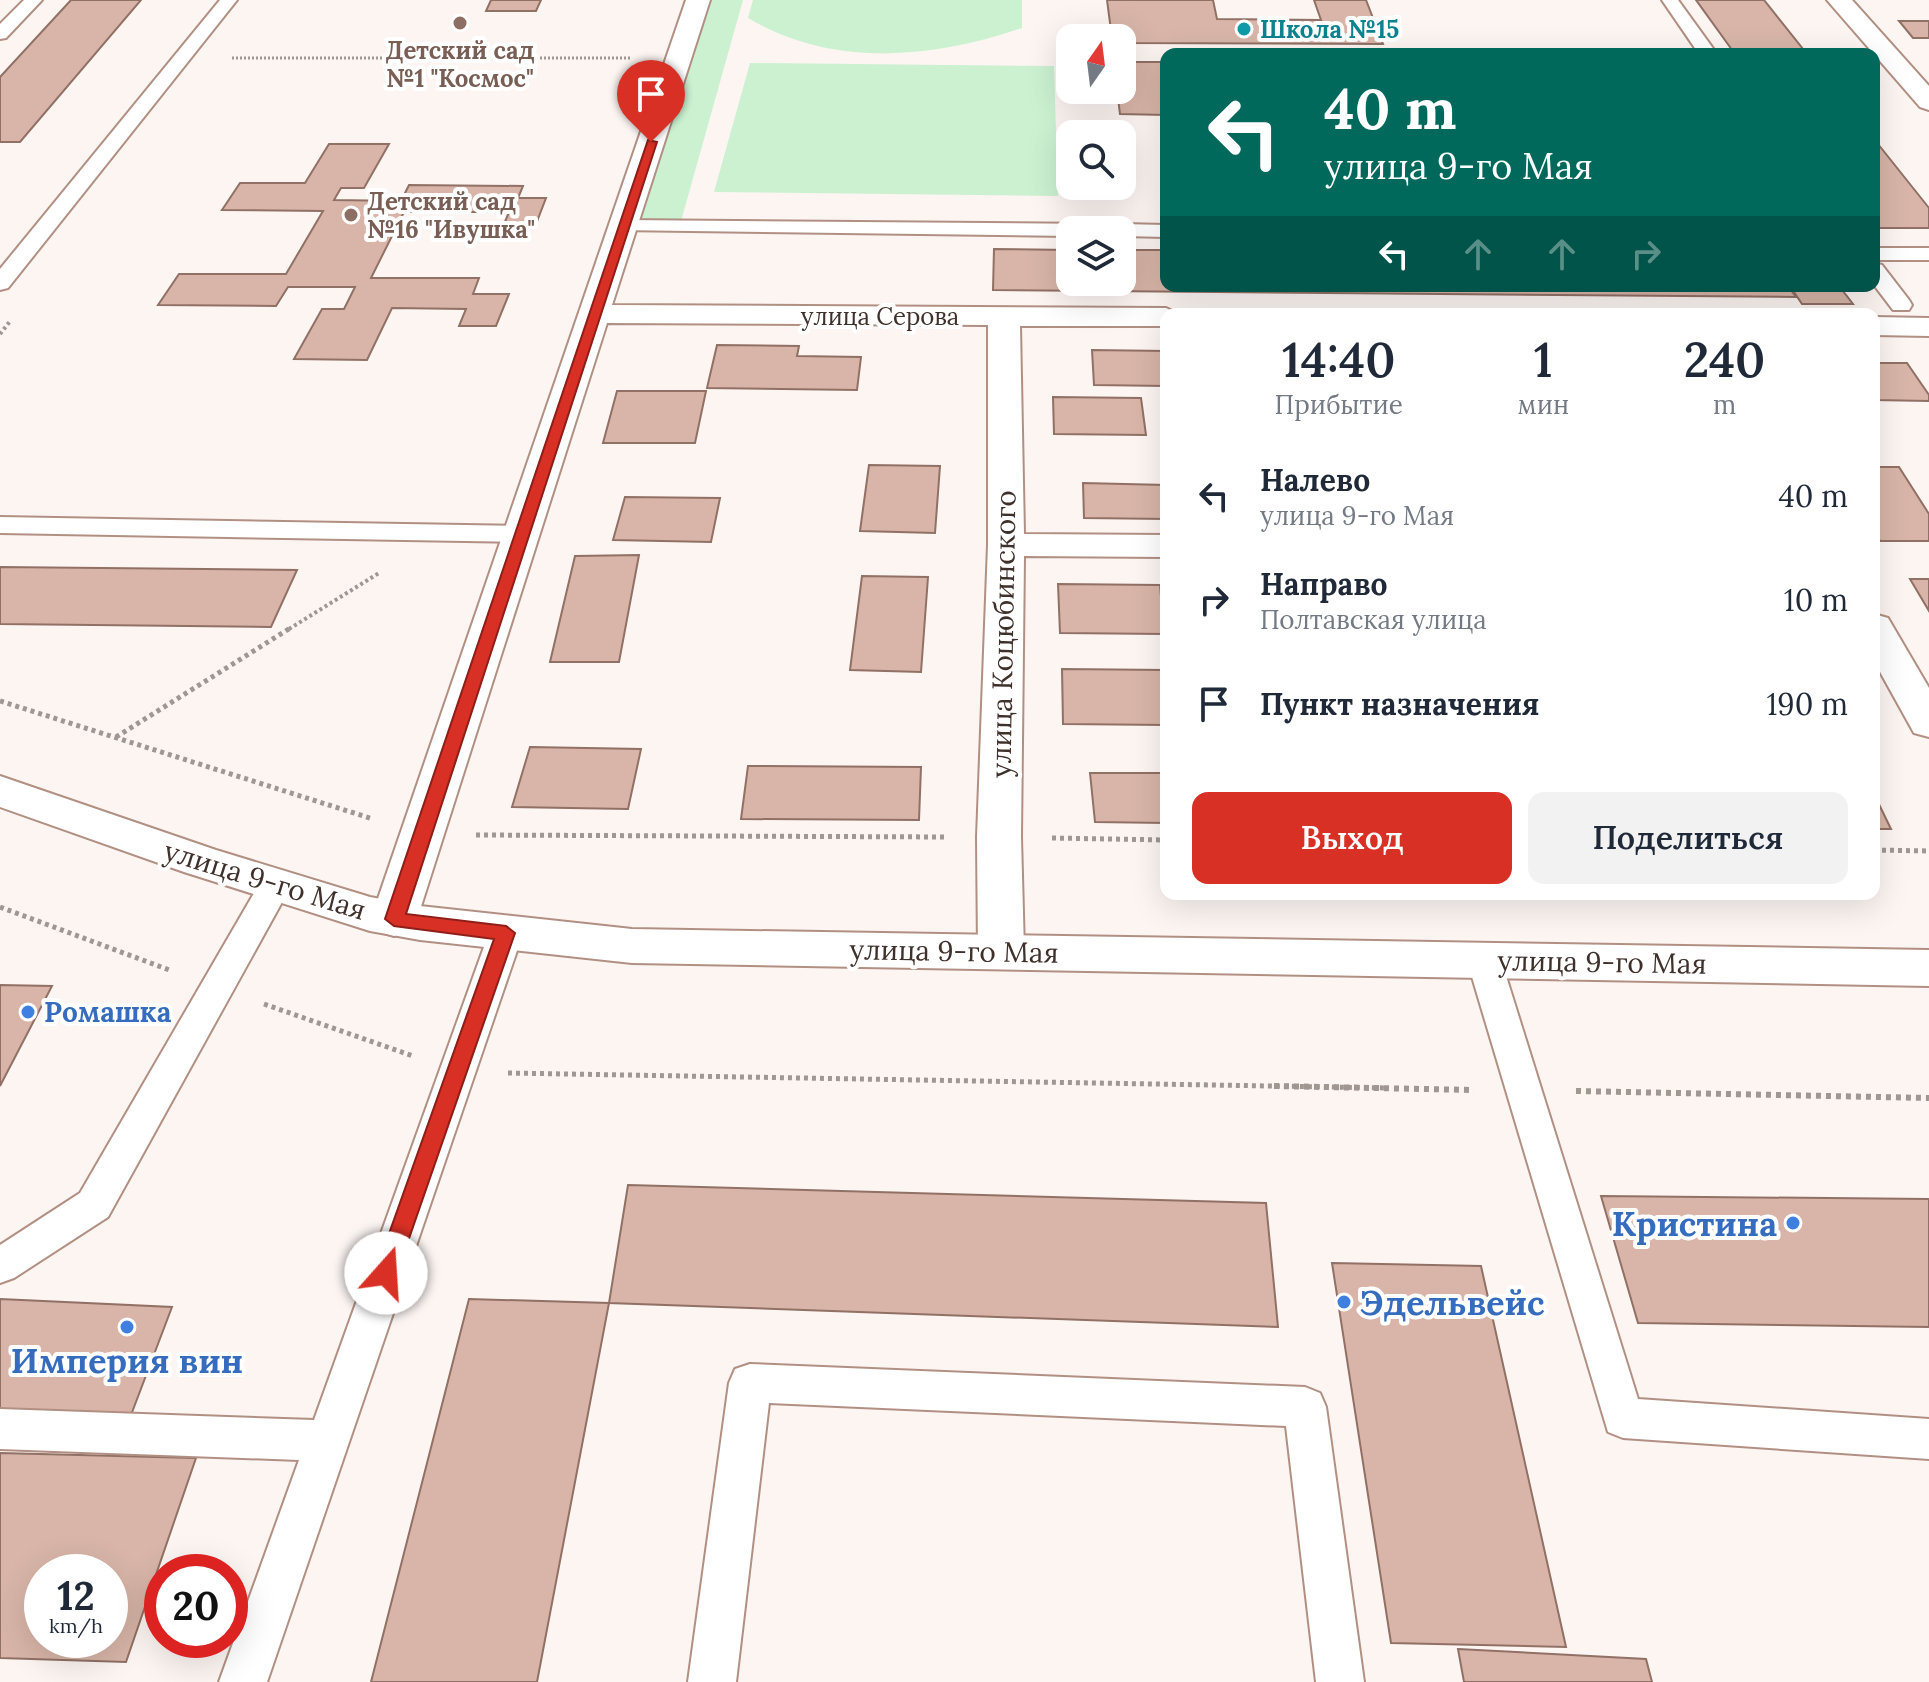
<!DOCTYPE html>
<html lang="ru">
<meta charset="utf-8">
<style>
:root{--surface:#fff;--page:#f2f2f3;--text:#1f2937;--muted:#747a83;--accent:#d93025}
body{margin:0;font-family:Lora,serif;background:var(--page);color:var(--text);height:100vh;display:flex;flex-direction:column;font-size:30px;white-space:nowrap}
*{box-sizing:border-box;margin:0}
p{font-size:26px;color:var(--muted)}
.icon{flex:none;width:44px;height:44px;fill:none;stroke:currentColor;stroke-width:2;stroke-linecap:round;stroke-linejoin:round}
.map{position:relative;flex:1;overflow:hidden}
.side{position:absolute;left:1160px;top:308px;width:720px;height:592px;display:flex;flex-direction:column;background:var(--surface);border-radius:16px;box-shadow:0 8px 32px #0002}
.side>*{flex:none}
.guide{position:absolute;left:1160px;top:48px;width:720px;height:244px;border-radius:16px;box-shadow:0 8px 32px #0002;background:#00695c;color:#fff;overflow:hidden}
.needle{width:52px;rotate:14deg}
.fabs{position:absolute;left:1056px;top:24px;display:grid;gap:16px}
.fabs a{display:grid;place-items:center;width:80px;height:80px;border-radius:16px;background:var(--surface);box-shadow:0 8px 32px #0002;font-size:40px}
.speed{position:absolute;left:24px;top:1554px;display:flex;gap:16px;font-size:40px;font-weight:700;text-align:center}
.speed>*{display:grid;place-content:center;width:104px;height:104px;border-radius:50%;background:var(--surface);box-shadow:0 8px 32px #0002;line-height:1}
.speed small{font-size:20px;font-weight:400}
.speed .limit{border:12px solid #d22;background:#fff;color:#111}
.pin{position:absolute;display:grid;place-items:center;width:68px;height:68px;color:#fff;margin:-82px -34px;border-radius:50% 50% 50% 0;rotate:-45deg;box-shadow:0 0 8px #0007}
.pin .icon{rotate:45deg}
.me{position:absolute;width:88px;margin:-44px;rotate:19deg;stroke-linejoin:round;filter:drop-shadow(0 0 6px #0008)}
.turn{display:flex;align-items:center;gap:28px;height:168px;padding:0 32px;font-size:36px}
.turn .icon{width:104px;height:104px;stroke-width:2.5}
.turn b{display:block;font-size:56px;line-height:68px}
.lanes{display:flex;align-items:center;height:76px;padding:0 32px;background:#0003;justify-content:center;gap:40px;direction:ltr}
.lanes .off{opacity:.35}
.eta{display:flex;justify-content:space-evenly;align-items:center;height:136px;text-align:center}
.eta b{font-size:48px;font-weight:600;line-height:56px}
.cta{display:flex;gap:16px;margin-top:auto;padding:16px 32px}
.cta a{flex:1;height:92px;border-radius:16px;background:var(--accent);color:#fff;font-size:32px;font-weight:600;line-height:92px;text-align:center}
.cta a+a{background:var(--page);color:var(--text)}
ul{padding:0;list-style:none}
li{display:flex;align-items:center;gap:24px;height:104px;padding:0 32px}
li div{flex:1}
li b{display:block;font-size:30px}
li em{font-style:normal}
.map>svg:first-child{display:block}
</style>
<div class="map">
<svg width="1929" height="1682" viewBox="0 0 1929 1682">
<rect width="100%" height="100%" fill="#fcf5f2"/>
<g fill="#cbf1d1">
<polygon points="707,0 743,0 681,221 639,220"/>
<path d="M753,0H1022V28C932,59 832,68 748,18Z"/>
<polygon points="750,63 1054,66 1058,196 714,192"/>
</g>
<g fill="#d8b5a8" stroke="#917065" stroke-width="2" fill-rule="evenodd">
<polygon points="71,0 141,0 20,142 0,142 0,77"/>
<polygon points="491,0 541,0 536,11 486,11"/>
<polygon points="1107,0 1213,0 1217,19 1321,20 1314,0 1366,0 1383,44 1122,43 1122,38 1112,38"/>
<polygon points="1696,0 1764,0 1807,54 1735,54"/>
<polygon points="1899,21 1929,21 1929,38 1913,38"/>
<polygon points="1423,52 1556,52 1557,54 1424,54"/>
<polygon points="1122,62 1166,62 1166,115 1120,114 1117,90 1122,90"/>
<polygon points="1874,139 1929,208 1929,228 1874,228"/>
<polygon points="329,144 389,144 364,188 341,188 334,200 401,201 409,185 523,186 518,198 546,198 536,224 504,224 509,212 404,212 371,278 479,278 473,294 509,294 496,326 459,326 466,309 392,308 367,360 294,359 322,309 344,309 355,287 288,287 276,306 158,305 179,274 286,274 323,211 222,210 240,183 305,183"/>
<polygon points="994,249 1070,250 1070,282 1122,282 1122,250 1166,250 1166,286 1788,286 1796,297 993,290"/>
<polygon points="1790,286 1839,286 1853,304 1802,304"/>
<polygon points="717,345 799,346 797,356 861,357 857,390 707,388"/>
<polygon points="1092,350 1166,351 1166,386 1094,385"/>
<polygon points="1874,363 1907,363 1929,395 1929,401 1874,400"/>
<polygon points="617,391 706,391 695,443 603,443"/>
<polygon points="1053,397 1141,398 1146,435 1054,434"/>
<polygon points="869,465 940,466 935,533 860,531"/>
<polygon points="1874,467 1899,467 1929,514 1929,541 1880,541 1874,530"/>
<polygon points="1083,483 1166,485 1166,519 1084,518"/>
<polygon points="625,497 720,498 711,542 613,540"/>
<polygon points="639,555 619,662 550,662 575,556"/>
<polygon points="0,567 297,570 271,627 0,624"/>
<polygon points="862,576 928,577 921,672 850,670"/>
<polygon points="1910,579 1929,579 1929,611"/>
<polygon points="1058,584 1160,585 1164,634 1060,633"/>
<polygon points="1062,669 1166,670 1166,725 1063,724"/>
<polygon points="530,747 641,749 628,809 512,807"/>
<polygon points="748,766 921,767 919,820 741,819"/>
<polygon points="1090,773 1166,773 1166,823 1095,822"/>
<polygon points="1874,794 1891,829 1874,829"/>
<polygon points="0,985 52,986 0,1086"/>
<polygon points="628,1185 1266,1203 1278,1327 609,1303"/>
<polygon points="1601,1196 1929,1199 1929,1327 1638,1323"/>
<polygon points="1332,1263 1481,1266 1566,1647 1391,1643"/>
<polygon points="0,1299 172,1307 131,1415 0,1410"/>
<polygon points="469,1299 609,1303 537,1682 371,1682"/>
<path d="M0,1453L196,1458L126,1662L0,1658ZM42,1572H110V1640H42Z"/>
<polygon points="1458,1649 1646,1659 1652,1682 1464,1682"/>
</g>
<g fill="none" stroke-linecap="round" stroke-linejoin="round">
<g stroke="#b19083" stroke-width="4">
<g id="service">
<polygon points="24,0 42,0 6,38 0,39 0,24"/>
<polygon points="220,0 237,0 8,288 0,290 0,269"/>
<polygon points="1662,0 1678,0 1717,54 1699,54"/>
<polygon points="624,220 1099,224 1109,230 1070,230 1070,236 617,230 614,226 617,222"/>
<polygon points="1122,224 1166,225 1166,237 1122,236 1122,230 1112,230"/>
<rect x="1874" y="248" width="55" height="12"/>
<polygon points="1874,263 1882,265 1909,300 1912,305 1909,310 1893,310 1874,285"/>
<polygon points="0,517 521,526 530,528 534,534 530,540 521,542 0,533"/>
<polygon points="276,872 288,876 292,884 108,1217 14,1278 0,1283 0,1245 80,1193 264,876"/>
<polygon points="506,920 518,924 523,933 267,1682 219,1682 299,1460 0,1449 0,1409 314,1420 489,933 494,924"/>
<polygon points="1484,947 1496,951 1501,960 1638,1399 1929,1419 1929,1459 1623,1438 1608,1432 1467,960 1472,951"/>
<polygon points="750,1364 1305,1387 1320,1393 1326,1407 1364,1682 1316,1682 1286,1426 769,1403 736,1682 688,1682 729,1383 735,1369"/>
</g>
</g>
<g stroke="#b19083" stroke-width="4">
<g id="minor">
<polygon points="686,0 710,0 612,305 1166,308 1179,314 1166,314 1166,326 1020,326 1024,534 1166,535 1166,557 1024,556 1021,837 1024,951 1018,963 1001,969 984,963 978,951 977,837 988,545 988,325 607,323 417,919 410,931 394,936 378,931 371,919"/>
<polygon points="1874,317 1929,318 1929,336 1874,335"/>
<polygon points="1874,614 1888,618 1929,688 1929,737 1914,733 1874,661"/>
</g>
</g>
<g stroke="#b19083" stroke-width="4">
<g id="tertiary">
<polygon points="1827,0 1852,0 1929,86 1929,110 1920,107"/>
<polygon points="0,776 216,850 370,897 420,906 632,929 1929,950 1929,986 632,963 420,940 370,931 184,872 0,807"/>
</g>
</g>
<polyline stroke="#a09692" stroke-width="3" stroke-dasharray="2 2" stroke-linecap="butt" points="232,58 630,58"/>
<g stroke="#a09692" stroke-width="4" stroke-dasharray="3 3" stroke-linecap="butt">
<polyline points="0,334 11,320"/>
<polyline points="289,629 379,573"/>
</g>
<g stroke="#a09692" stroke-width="5" stroke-dasharray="4 4" stroke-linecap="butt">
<polyline points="0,701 373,819"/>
<polyline points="116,737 292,627"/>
<polyline points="476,835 946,837"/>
<polyline points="1052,838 1166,840"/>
<polyline points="1874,850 1929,851"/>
<polyline points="0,907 172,971"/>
<polyline points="264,1004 413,1056"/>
<polyline points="508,1073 1388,1088"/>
</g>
<g stroke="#a09692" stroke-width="6" stroke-dasharray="5 5" stroke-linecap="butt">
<polyline points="1274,1086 1474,1090"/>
<polyline points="1576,1091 1929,1098"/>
</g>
<use href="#service" fill="#fff" fill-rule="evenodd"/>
<use href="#minor" fill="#fff" fill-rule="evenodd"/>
<use href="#tertiary" fill="#fff" fill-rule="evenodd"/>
</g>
<polygon fill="#d93025" stroke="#8d1f18" stroke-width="2" points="648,140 657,142 406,914 506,926 515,933 397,1273 394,1280 386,1283 378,1280 375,1273 494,939 394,926 385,919"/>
<g fill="#8d6e63" stroke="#fff" stroke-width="3">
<circle cx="460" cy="23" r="8"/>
<circle cx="351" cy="215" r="8"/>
</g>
<circle fill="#0f9aa8" stroke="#fff" stroke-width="3" cx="1244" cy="29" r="8"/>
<g fill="#3f7fe0" stroke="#fff" stroke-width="3">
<circle cx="28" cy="1012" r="8"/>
<circle cx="1793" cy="1223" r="8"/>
<circle cx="1344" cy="1302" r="8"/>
<circle cx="127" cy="1327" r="8"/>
</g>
<g text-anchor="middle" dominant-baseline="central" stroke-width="8" stroke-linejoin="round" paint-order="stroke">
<g font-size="24" font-weight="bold" fill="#0d838f" stroke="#fff" text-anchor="start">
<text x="1260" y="29">Школа №15</text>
</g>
<g font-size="24" font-weight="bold" fill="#785e54" stroke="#fff">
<text x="460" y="50">Детский сад<tspan x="460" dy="28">№1 "Космос"</tspan></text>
<text x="367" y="201" text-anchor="start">Детский сад<tspan x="367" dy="28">№16 "Ивушка"</tspan></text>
</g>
<g font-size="24" fill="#3e302b" stroke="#fff">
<text x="880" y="316">улица Серова</text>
</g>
<g font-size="28" fill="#3e302b" stroke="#fff">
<text transform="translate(1003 634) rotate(-89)">улица Коцюбинского</text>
<text transform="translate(265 880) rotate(17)">улица 9-го Мая</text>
<text transform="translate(954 951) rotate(1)">улица 9-го Мая</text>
<text transform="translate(1602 962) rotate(1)">улица 9-го Мая</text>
</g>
<g font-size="28" font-weight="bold" fill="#366cbe" stroke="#fff" text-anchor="start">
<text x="44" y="1012">Ромашка</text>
</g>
<g font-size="34" font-weight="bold" fill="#366cbe" stroke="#fff" text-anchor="end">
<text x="1777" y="1223">Кристина</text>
<text x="1360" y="1302" text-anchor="start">Эдельвейс</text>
<text x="127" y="1360" text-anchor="middle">Империя вин</text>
</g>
</g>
</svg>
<div class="fabs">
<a><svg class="needle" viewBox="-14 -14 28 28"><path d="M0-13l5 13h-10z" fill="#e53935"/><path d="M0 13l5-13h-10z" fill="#747a83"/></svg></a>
<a><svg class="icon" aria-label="search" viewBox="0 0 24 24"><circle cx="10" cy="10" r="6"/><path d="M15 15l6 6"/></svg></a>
<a><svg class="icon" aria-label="layers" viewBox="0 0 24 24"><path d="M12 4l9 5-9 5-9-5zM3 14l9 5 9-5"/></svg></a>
</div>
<div class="speed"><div>12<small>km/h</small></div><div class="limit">20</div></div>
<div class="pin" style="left:651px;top:142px;background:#d93025"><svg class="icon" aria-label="arrive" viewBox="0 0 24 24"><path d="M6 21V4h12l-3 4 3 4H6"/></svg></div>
<svg class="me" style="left:386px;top:1273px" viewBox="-20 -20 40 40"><circle r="19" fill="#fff"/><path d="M0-13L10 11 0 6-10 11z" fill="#d93025"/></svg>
<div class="guide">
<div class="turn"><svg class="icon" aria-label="left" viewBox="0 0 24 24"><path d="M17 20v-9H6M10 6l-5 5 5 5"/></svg><div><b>40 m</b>улица 9-го Мая</div></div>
<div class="lanes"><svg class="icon" aria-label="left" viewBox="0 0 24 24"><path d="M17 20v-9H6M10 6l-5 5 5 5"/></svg><svg class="icon off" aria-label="ahead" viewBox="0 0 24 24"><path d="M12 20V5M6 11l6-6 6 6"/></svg><svg class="icon off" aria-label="ahead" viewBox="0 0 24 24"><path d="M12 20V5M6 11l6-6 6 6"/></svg><svg class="icon off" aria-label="right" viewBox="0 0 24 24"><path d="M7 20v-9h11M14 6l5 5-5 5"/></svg></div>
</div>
<section class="side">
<div class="eta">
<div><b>14:40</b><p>Прибытие</p></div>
<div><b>1</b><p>мин</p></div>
<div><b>240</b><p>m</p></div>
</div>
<ul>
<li><svg class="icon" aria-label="left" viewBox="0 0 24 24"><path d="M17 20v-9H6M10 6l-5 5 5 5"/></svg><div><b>Налево</b><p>улица 9-го Мая</p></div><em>40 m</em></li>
<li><svg class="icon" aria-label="right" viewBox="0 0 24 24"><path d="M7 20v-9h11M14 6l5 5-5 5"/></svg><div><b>Направо</b><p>Полтавская улица</p></div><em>10 m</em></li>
<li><svg class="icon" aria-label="arrive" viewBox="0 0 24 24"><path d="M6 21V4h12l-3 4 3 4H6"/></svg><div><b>Пункт назначения</b></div><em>190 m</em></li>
</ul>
<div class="cta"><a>Выход</a><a>Поделиться</a></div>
</section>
</div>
